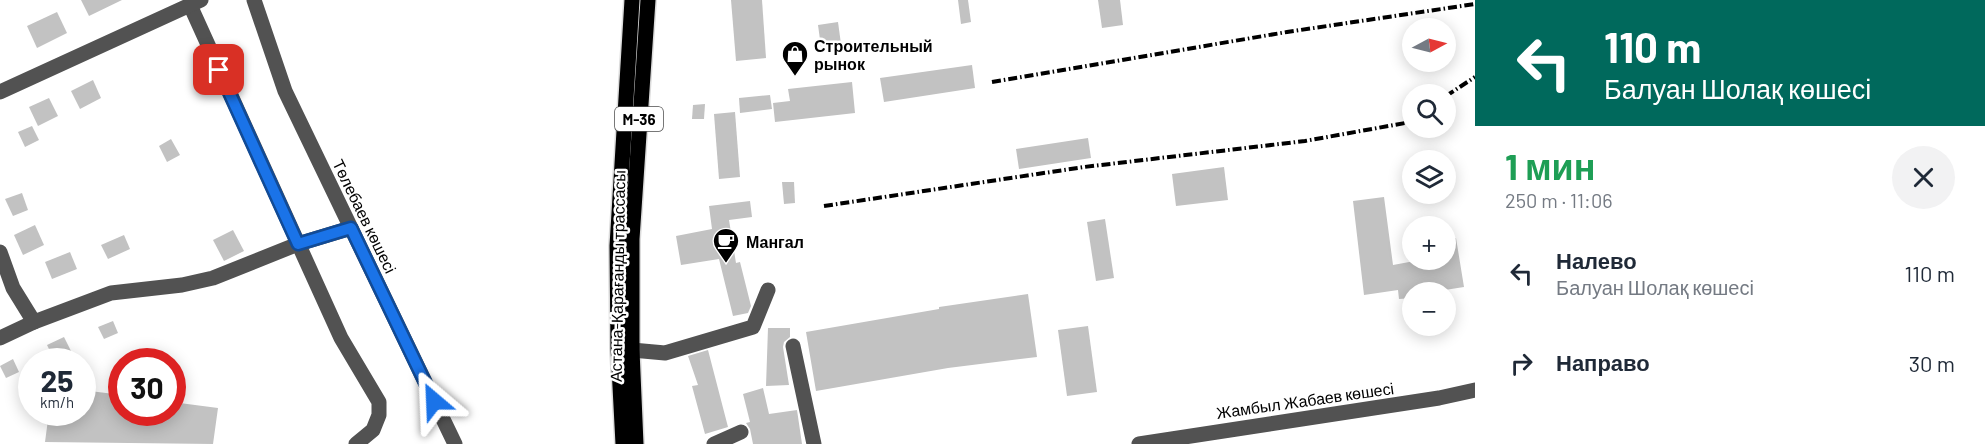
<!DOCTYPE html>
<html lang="ru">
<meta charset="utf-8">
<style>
:root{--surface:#fff;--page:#f2f2f3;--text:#1f2937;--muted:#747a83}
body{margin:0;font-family:Barlow,sans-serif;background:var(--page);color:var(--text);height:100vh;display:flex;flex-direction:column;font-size:22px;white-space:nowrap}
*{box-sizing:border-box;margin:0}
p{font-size:20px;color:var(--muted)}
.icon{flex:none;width:33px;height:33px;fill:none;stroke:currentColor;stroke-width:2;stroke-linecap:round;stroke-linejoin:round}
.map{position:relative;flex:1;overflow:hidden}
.panel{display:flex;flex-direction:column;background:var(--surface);width:510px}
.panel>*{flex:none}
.top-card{background:#00695c;color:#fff;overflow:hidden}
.needle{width:39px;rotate:83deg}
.controls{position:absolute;left:1402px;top:18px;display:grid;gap:12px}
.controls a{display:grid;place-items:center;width:54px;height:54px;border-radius:50%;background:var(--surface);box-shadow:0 3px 15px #0003;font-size:30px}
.speed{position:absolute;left:18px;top:348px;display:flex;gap:12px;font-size:30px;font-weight:700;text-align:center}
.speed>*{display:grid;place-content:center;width:78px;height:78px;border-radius:50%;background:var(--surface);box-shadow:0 3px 15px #0003;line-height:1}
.speed small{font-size:15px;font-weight:400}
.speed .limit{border:9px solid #d22;background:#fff;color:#111}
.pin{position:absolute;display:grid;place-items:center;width:51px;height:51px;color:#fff;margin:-26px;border-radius:12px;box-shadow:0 3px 9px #0006}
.me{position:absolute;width:66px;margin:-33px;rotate:334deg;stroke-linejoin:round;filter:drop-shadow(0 0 4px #0008)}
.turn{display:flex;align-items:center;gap:21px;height:126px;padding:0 30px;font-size:27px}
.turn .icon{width:78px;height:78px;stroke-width:2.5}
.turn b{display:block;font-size:42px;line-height:51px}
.round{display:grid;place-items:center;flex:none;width:63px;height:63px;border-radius:32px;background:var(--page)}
.summary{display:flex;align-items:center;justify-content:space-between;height:102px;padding:0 30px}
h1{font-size:36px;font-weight:700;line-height:45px;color:#1e9e55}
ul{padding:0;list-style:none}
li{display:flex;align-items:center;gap:18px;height:90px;padding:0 30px}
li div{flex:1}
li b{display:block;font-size:22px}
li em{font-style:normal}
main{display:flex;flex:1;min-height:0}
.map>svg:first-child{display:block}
</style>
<main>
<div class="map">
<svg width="1475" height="444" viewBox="0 0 1475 444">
<rect width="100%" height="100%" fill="#fff"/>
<g fill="#c2c2c2">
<polygon points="81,0 122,0 89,16"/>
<polygon points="731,0 762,0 766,58 736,61"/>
<polygon points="958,0 968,0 971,22 961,24"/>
<polygon points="1098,0 1120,0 1123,25 1102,28"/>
<polygon points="57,12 67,33 37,48 27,26"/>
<polygon points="838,22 841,44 821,47 818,25"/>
<polygon points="972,65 975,88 884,102 880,78"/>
<polygon points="93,80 101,98 80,109 71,91"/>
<polygon points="852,82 855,113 775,122 773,103 790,101 788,89"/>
<polygon points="770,95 772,109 740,113 739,98"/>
<polygon points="49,98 58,116 38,126 29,107"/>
<polygon points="705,104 704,119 692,119 693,105"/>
<polygon points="735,112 740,177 719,179 714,114"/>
<polygon points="32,126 39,140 25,147 18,132"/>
<polygon points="1088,138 1091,158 1019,169 1016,149"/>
<polygon points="171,139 180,155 167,162 159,146"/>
<polygon points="1224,167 1228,200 1176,206 1172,174"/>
<polygon points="782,182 794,182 795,203 784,204"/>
<polygon points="22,193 28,210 13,216 5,199"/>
<polygon points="1384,197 1393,265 1420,260 1446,260 1446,239 1456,238 1464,287 1432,292 1413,292 1413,298 1399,299 1398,290 1364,295 1353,201"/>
<polygon points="750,201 752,217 729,220 736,263 740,262 751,306 748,313 733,316 719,259 681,265 676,236 712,229 709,206"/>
<polygon points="1105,219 1114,278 1096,281 1087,222"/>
<polygon points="35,225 44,245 23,255 14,235"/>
<polygon points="233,230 244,251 224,261 213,240"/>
<polygon points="124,235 130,249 108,259 101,245"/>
<polygon points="70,252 77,269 52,279 45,262"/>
<polygon points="1028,294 1037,357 948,368 816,391 806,332 939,309 939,307"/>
<polygon points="113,321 118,333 104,339 98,327"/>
<polygon points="1088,326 1097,392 1067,396 1058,330"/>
<polygon points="768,328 790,328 790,337 784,342 783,347 789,385 766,386"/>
<polygon points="64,337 72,353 55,361 47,345"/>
<polygon points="708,350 728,427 705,434 692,386 698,385 688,356"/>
<polygon points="13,359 19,372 6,378 0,366"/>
<polygon points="763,388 769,414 797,410 802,444 753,444 750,429 746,423 750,422 743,394"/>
<polygon points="82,390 122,395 122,412 172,412 172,402 218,408 213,444 45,442 49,412 82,412"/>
</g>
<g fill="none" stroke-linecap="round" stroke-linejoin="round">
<g stroke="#dbdbdb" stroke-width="18">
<g id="major">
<polyline points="623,444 618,348 617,246 632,0"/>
<polyline points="636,444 632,350 632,239 648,0"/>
</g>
</g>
<g stroke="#525252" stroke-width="15">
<polyline points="254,0 285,91 455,444"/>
<polyline points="190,5 341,338 379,402 379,415 373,430 356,444"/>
<polyline points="0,92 201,0"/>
<polyline points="0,252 13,288 34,322"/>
<polyline points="0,338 34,322 111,293 182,285 213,278 298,244 351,228"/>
<polyline points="793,346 814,444"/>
<polyline points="632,350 665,353 753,327 768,290"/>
<polyline points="714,444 741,432"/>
<polyline points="1139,444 1439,398 1475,390"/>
</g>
<use href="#major" stroke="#000" stroke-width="15"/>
<g stroke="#000" stroke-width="4" stroke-dasharray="9 3 1.5 3" stroke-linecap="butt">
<polyline points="992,82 1287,32 1475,4"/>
<polyline points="1446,96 1475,77"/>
<polyline points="824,206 1084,167 1305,141 1405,123 1413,118"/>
</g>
</g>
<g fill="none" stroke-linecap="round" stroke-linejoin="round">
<g stroke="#114b97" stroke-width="15">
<polyline id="route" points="219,70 298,244 351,228 434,401"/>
</g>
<use href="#route" stroke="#1a73e8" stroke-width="10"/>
</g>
<defs>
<g id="shop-pin" transform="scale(1.35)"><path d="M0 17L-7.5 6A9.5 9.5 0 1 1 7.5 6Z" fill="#000" stroke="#fff"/><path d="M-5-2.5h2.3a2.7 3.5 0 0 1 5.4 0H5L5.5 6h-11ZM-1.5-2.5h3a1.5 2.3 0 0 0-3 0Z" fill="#fff"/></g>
<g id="cafe-pin" transform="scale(1.35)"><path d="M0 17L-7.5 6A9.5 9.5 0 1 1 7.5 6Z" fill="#000" stroke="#fff"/><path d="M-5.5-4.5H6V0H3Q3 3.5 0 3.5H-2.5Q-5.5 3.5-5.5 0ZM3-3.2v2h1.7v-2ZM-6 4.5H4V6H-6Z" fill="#fff"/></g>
</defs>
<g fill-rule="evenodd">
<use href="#shop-pin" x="795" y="54"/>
<use href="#cafe-pin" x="726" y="241"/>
</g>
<g text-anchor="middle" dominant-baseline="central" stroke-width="5" stroke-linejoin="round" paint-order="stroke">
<rect fill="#fff" stroke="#4c4c4c" stroke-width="1.5" x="615" y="107" width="48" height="24" rx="4.5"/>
<g font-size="15" font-weight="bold" fill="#000">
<text x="639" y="119">M-36</text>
</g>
<g font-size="16" font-weight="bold" fill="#000" stroke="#fff" text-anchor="start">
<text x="814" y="45">Строительный<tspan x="814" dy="18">рынок</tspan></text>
<text x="746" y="241">Мангал</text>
</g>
<g font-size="16" fill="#000" stroke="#fff">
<text transform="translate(365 216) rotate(64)">Төлебаев көшесі</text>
<text transform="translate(617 276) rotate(-89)">Астана-Қарағанды трассасы</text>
<text transform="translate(1305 400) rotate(-8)">Жамбыл Жабаев көшесі</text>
</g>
</g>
</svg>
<div class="controls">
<a><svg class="needle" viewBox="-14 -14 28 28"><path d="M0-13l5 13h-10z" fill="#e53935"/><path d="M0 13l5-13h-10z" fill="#747a83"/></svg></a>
<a><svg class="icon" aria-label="search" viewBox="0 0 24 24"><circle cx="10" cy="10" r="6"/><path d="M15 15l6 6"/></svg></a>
<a><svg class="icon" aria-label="layers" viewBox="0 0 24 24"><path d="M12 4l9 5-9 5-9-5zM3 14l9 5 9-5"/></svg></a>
<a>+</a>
<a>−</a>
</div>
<div class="speed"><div>25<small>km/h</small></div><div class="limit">30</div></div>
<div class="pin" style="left:219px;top:70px;background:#d93025"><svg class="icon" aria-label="arrive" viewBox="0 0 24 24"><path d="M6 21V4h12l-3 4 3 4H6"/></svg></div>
<svg class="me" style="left:434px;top:401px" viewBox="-20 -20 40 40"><path d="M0-17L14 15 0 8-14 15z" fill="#1a73e8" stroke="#fff" stroke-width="4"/></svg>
</div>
<section class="panel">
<div class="top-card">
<div class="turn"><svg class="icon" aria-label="left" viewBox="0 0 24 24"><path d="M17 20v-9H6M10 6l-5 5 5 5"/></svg><div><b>110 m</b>Балуан Шолақ көшесі</div></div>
</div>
<div class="summary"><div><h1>1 мин</h1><p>250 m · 11:06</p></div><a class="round"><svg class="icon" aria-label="close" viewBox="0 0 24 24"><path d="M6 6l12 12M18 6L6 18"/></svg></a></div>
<ul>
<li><svg class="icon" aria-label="left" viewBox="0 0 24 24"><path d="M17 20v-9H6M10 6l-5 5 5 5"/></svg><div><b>Налево</b><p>Балуан Шолақ көшесі</p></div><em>110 m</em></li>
<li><svg class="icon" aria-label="right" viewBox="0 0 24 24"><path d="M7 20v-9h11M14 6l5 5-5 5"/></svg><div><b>Направо</b></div><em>30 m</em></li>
</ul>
</section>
</main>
